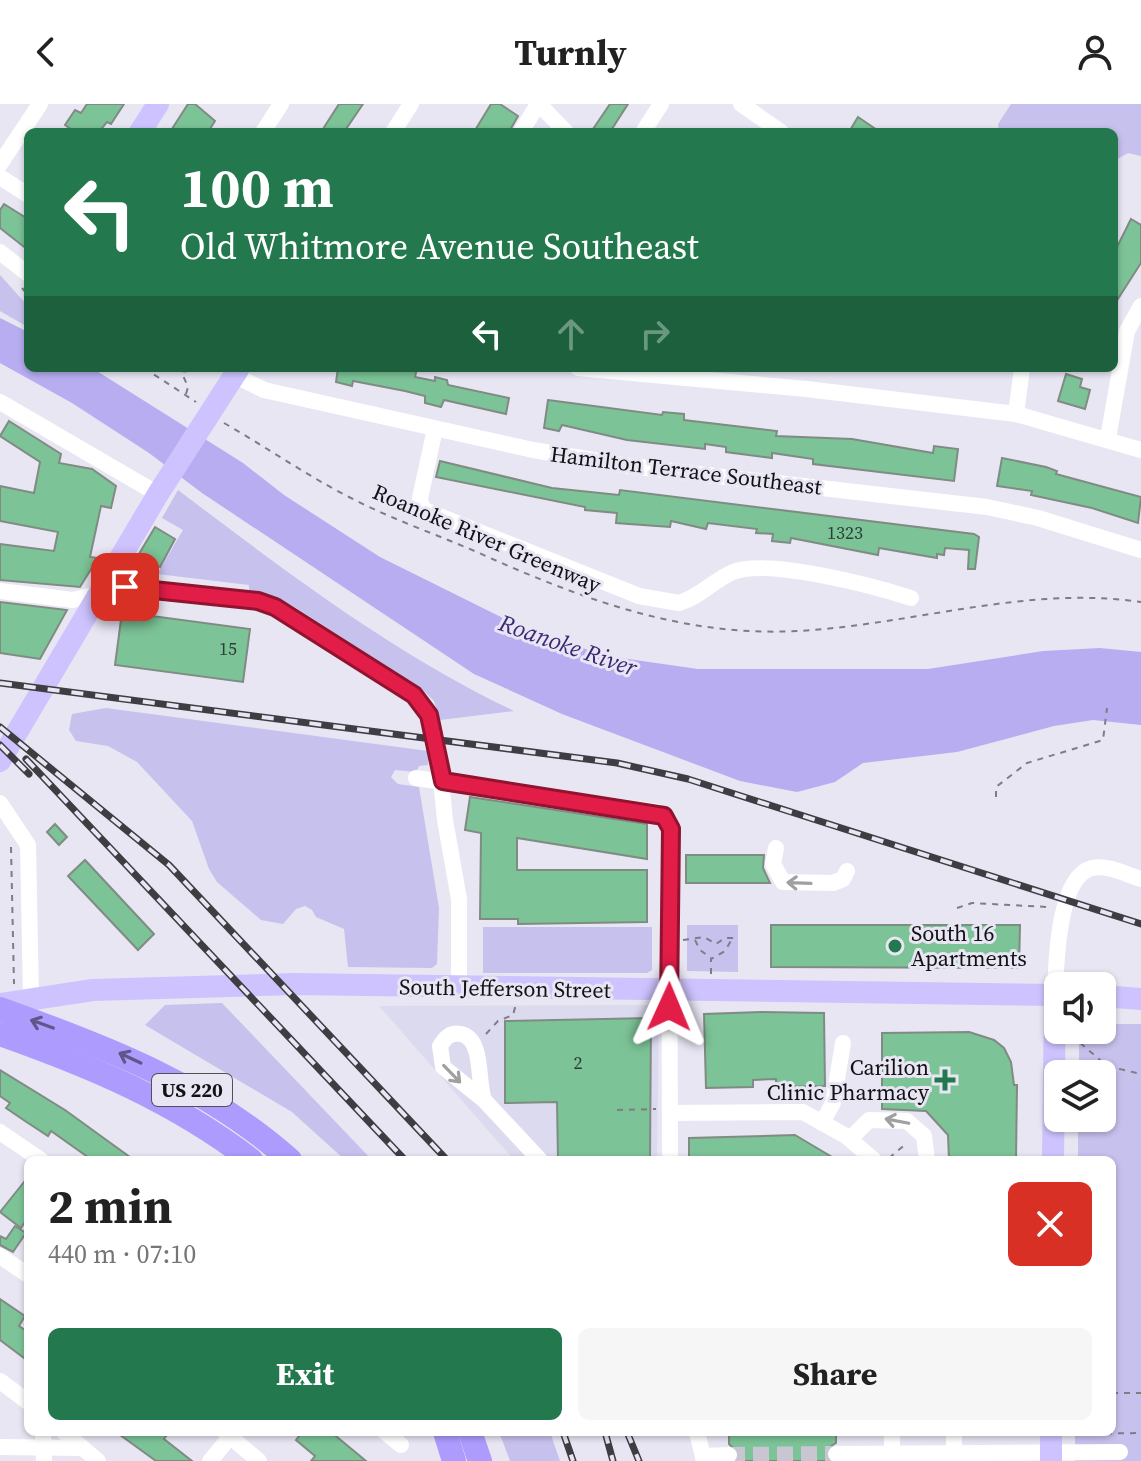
<!DOCTYPE html>
<meta charset="utf-8">
<style>
:root{--surface:#fff;--page:#f6f6f6;--text:#222;--muted:#767676;--accent:#23794d}
body{margin:0;font-family:"Source Serif 4",serif;background:var(--page);color:var(--text);height:100vh;display:flex;flex-direction:column;font-size:30px;white-space:nowrap}
*{box-sizing:border-box;margin:0}
p{font-size:26px;color:var(--muted)}
.icon{flex:none;width:44px;height:44px;fill:none;stroke:currentColor;stroke-width:2;stroke-linecap:round;stroke-linejoin:round}
.map{position:relative;flex:1;overflow:hidden}
.side{position:absolute;left:24px;top:1052px;width:1092px;height:280px;display:flex;flex-direction:column;background:var(--surface);border-radius:12px;box-shadow:0 2px 6px #0004}
.side>*{flex:none}
.banner{position:absolute;left:24px;top:24px;width:1094px;height:244px;border-radius:12px;box-shadow:0 2px 6px #0004;background:#23794d;color:#fff;overflow:hidden}
.tools{position:absolute;left:1044px;top:868px;display:grid;gap:16px}
.tools a{display:grid;place-items:center;width:72px;height:72px;border-radius:12px;background:var(--surface);box-shadow:0 2px 6px #0004;font-size:40px}
.pin{position:absolute;display:grid;place-items:center;width:68px;height:68px;color:#fff;margin:-34px;border-radius:16px;box-shadow:0 4px 12px #0006}
.me{position:absolute;width:88px;margin:-44px;rotate:1deg;stroke-linejoin:round;filter:drop-shadow(0 0 6px #0008)}
.turn{display:flex;align-items:center;gap:28px;height:168px;padding:0 24px;font-size:36px}
.turn .icon{width:104px;height:104px;stroke-width:2.5}
.turn b{display:block;font-size:56px;line-height:68px}
.lanes{display:flex;align-items:center;height:76px;padding:0 24px;background:#0003;justify-content:center;gap:40px;direction:ltr}
.lanes .off{opacity:.35}
.round{display:grid;place-items:center;flex:none;width:84px;height:84px;border-radius:12px;background:var(--page)}
.head{display:flex;align-items:center;justify-content:space-between;height:136px;padding:0 24px}
h1{font-size:48px;font-weight:700;line-height:60px}
.primary-button{display:flex;gap:16px;margin-top:auto;padding:16px 24px}
.primary-button a{flex:1;height:92px;border-radius:12px;background:var(--accent);color:#fff;font-size:32px;font-weight:700;line-height:92px;text-align:center}
.primary-button a+a{background:var(--page);color:var(--text)}
header{display:flex;justify-content:space-between;align-items:center;height:104px;padding:0 24px;background:var(--surface);font-size:36px;font-weight:700}
.map>svg:first-child{display:block}
</style>
<header><svg class="icon" aria-label="back" viewBox="0 0 24 24"><path d="M15 5l-7 7 7 7"/></svg>Turnly<svg class="icon" aria-label="person" viewBox="0 0 24 24"><circle cx="12" cy="8" r="4"/><path d="M4 21q1-7 8-7t8 7"/></svg></header>
<div class="map">
<svg width="1141" height="1357" viewBox="0 0 1141 1357">
<rect width="100%" height="100%" fill="#e8e6f3"/>
<polygon fill="#dcdaee" points="651,901 659,910 657,1056 514,1056 379,902"/>
<g fill="#c7c1ed">
<polygon points="1011,0 1141,0 1141,52 1128,49 1114,57 1114,28 999,28 998,20"/>
<polygon points="0,171 26,200 26,222 0,207"/>
<path d="M178,386C285,467 393,549 514,607L440,616L434,597L421,584L293,502L273,492L249,489V481L157,470L183,426L162,414Z"/>
<polygon points="106,604 428,647 428,661 419,662 416,668 395,666 391,673 398,680 419,683 439,804 437,860 432,864 348,863 344,825 316,813 312,806 305,802 296,805 283,820 261,816 217,778 209,765 192,717 137,658 108,642 76,637 69,626 72,610"/>
<polygon points="687,821 738,821 738,868 687,867"/>
<polygon points="483,823 652,823 652,866 647,869 483,869"/>
<polygon points="222,899 372,1056 345,1056 292,1008 145,921 165,901"/>
<polygon points="1102,920 1141,920 1141,1357 1075,1357 1075,1328 1112,1328 1112,1056 1078,1056 1078,1014 1102,1014 1102,970 1079,970 1079,926 1102,926"/>
<polygon points="499,1328 550,1328 560,1357 510,1357"/>
</g>
<polygon fill="#b8adf1" points="0,214 28,228 28,264 92,264 243,359 284,391 380,453 527,526 607,552 698,565 928,565 1043,547 1100,544 1141,548 1141,621 1093,616 1054,622 957,648 863,659 835,678 797,688 740,677 562,610 474,570 202,389 149,349 72,299 0,259"/>
<g fill="#7cc397" stroke="#808b84" stroke-width="2">
<polygon points="87,0 124,0 111,20 107,18 99,28 75,28 65,21 75,6 81,9"/>
<polygon points="188,0 195,0 215,17 208,28 170,28"/>
<polygon points="339,0 363,0 344,28 321,28"/>
<polygon points="491,0 500,0 518,12 509,28 474,28"/>
<polygon points="610,0 628,0 610,28 591,28"/>
<polygon points="858,13 880,28 849,28"/>
<polygon points="4,100 28,115 28,146 0,124 0,106"/>
<polygon points="1131,115 1141,121 1141,159 1114,201 1114,149"/>
<polygon points="338,264 417,264 415,273 435,277 435,273 447,276 448,281 509,294 506,310 444,296 441,303 425,299 425,292 405,287 353,277 352,282 336,278"/>
<polygon points="1066,270 1082,275 1080,283 1090,286 1085,305 1058,297"/>
<polygon points="548,296 662,311 663,308 684,310 684,316 777,327 776,332 852,335 933,349 934,342 958,345 954,377 813,360 813,355 772,349 772,354 726,348 726,343 705,340 705,345 627,336 562,321 559,327 544,324"/>
<polygon points="9,317 61,350 59,359 92,365 116,382 111,404 101,402 90,453 98,454 80,483 0,476 0,440 54,447 58,428 0,417 0,382 34,389 40,358 0,332"/>
<polygon points="1002,354 1046,363 1057,367 1056,370 1141,393 1138,419 1092,404 1031,391 1032,387 997,382"/>
<polygon points="440,357 552,384 619,391 620,386 974,430 979,433 975,465 968,465 969,446 945,444 944,451 937,450 937,454 879,444 878,451 791,434 790,439 772,437 773,430 756,429 757,425 708,419 706,425 671,417 670,423 616,419 617,409 585,406 585,403 436,373"/>
<polygon points="155,423 175,435 160,463 139,450"/>
<polygon points="0,498 67,506 40,555 0,549"/>
<polygon points="122,508 250,525 243,578 115,561"/>
<polygon points="470,693 647,720 647,755 517,734 517,766 647,766 647,818 518,820 518,815 480,815 481,729 465,726"/>
<polygon points="55,720 67,733 59,741 47,728"/>
<polygon points="686,751 764,751 763,764 770,779 686,779"/>
<polygon points="85,756 154,830 138,846 68,772"/>
<polygon points="771,821 1020,821 1019,864 771,863"/>
<polygon points="761,908 824,909 825,982 776,983 776,975 753,976 753,983 706,984 704,910"/>
<polygon points="651,914 650,1056 558,1056 557,998 505,999 505,917"/>
<polygon points="969,928 994,936 1004,944 1011,958 1014,981 1017,981 1016,1056 949,1056 948,1031 926,1007 882,1005 882,929"/>
<polygon points="0,966 65,1006 134,1056 92,1056 51,1027 48,1032 25,1017 6,1004 10,999 0,992"/>
<polygon points="795,1031 837,1056 689,1056 689,1034"/>
<polygon points="28,1073 28,1113 21,1124 0,1108"/>
<polygon points="15,1122 26,1129 13,1148 0,1141 0,1132 6,1135"/>
<polygon points="0,1195 25,1212 19,1222 28,1228 28,1257 0,1236"/>
<polygon points="116,1328 169,1328 164,1335 192,1357 156,1357"/>
<polygon points="302,1328 331,1328 366,1357 311,1357 315,1352 296,1336"/>
<polygon points="729,1328 836,1328 836,1339 826,1345 828,1357 738,1357 740,1350 729,1340"/>
</g>
<g fill="none" stroke-linecap="round" stroke-linejoin="round">
<polyline stroke="#c8c6d2" stroke-width="16" stroke-dasharray="16 8" stroke-linecap="butt" points="729,1351 836,1350"/>
<g stroke="#7e7c85" stroke-width="2" stroke-dasharray="6 6" stroke-linecap="butt">
<polyline points="22,184 28,191"/>
<polyline points="144,264 196,298"/>
<polyline points="186,290 188,283 181,267 190,268 187,264"/>
<path d="M224,319C266,343 306,371 349,393C395,417 442,432 488,453C587,497 687,533 797,527C912,521 1026,481 1141,498"/>
<polyline points="996,693 996,683 1027,659 1103,636 1107,604"/>
<polyline points="11,743 14,880"/>
<polyline points="957,804 972,799 1048,803"/>
<polyline points="683,836 704,833 716,840 725,834 738,834"/>
<polyline points="695,836 700,846 711,854"/>
<polyline points="711,870 711,855 725,847 732,835"/>
<polyline points="486,930 498,917 513,911 516,900"/>
<polyline points="1071,931 1107,962 1141,970"/>
<polyline points="617,1006 656,1005"/>
<polyline points="889,1054 907,1039"/>
<polyline points="1112,1289 1141,1289"/>
<polyline points="1070,1330 1141,1329"/>
</g>
<g stroke="#fff" stroke-width="16">
<polyline points="539,0 566,28"/>
<polyline points="741,0 781,28"/>
<polyline points="263,28 281,0"/>
<polyline points="393,28 411,0"/>
<polyline points="521,28 538,0"/>
<polyline points="643,28 661,0"/>
<polyline points="0,60 40,0"/>
<polyline points="0,73 28,91"/>
<polyline points="0,148 28,170"/>
<polyline points="578,264 806,285 1016,310 1141,346"/>
<polyline points="234,271 264,286 533,346 629,362 987,403 1038,414 1141,446"/>
<polyline points="0,298 158,390"/>
<polyline points="1016,310 1022,264"/>
<path d="M435,325L420,394L422,405L639,492L679,499C700,493 714,476 733,468C768,454 874,482 911,494"/>
<polyline points="1108,334 1127,227 1141,202"/>
<polyline points="0,487 73,496 125,483 258,497 275,503 414,591 429,611 437,635 445,716 459,795 459,883"/>
<polyline points="416,674 657,708 669,717 670,1056"/>
<polyline points="0,699 28,741 31,895"/>
<polyline points="776,744 773,760 783,778 833,779 843,775 847,767"/>
<path d="M1055,891C1056,862 1057,773 1092,764C1107,760 1127,771 1141,775"/>
<path d="M484,996C477,978 484,935 461,930C450,928 445,934 440,942L443,963L484,996L540,1056"/>
<polyline points="670,1009 803,1008 846,1032 874,1056"/>
<polyline points="822,1019 833,999 843,939"/>
<polyline points="0,1028 41,1056"/>
<polyline points="850,1035 869,1016 907,1017 924,1032 927,1056"/>
<polyline points="0,1152 28,1171"/>
<polyline points="0,1277 28,1298"/>
<polyline points="43,1328 44,1357"/>
<polyline points="64,1328 98,1357"/>
<polyline points="225,1328 259,1357"/>
<polyline points="385,1328 401,1341"/>
<polyline points="697,1328 704,1357"/>
<polyline points="892,1328 892,1350"/>
<polyline points="0,1343 83,1344"/>
<polyline points="836,1350 1120,1348"/>
<polyline points="703,1352 729,1351"/>
<polyline points="210,1357 234,1328"/>
<polyline points="954,1357 954,1328"/>
</g>
<g stroke="#cec3fe" stroke-width="22">
<polyline points="140,28 158,0"/>
<polyline points="0,657 158,390 239,264"/>
<polyline points="1102,892 1141,895"/>
<polyline points="0,900 93,886 294,880 1058,891"/>
<polyline points="1053,1056 1055,891"/>
<polyline points="1051,1357 1051,1328"/>
</g>
<g stroke="#ad9bfd" stroke-width="24">
<path d="M0,905C104,942 206,981 290,1056"/>
<path d="M0,930C91,962 174,997 251,1056"/>
<polyline points="445,1328 454,1357"/>
<polyline points="470,1328 480,1357"/>
</g>
<g stroke="#3e3d42" stroke-width="7">
<g id="rail">
<polyline points="0,579 617,659 688,675 1141,820"/>
<polyline points="0,623 169,761 447,1056"/>
<polyline points="0,641 29,670"/>
<polyline points="26,655 405,1056"/>
<polyline points="563,1328 573,1357"/>
<polyline points="605,1328 613,1357"/>
<polyline points="627,1328 639,1357"/>
</g>
</g>
<use href="#rail" stroke="#e8e6f3" stroke-width="4" stroke-dasharray="12" stroke-linecap="butt"/>
</g>
<defs><path id="oneway-shaft" d="M-6 0H5M1.5-3L5.5 0L1.5 3" fill="none" stroke-width="1.6" stroke-linecap="round" stroke-linejoin="round" transform="scale(2)"/></defs>
<g stroke="#a0a0a1">
<use href="#oneway-shaft" transform="translate(799 779) rotate(-178)"/>
<use href="#oneway-shaft" transform="translate(452 970) rotate(46)"/>
<use href="#oneway-shaft" transform="translate(897 1017) rotate(-169)"/>
</g>
<g stroke="#605689">
<use href="#oneway-shaft" transform="translate(42 920) rotate(-160)"/>
<use href="#oneway-shaft" transform="translate(130 954) rotate(-155)"/>
</g>
<g fill="none" stroke-linecap="round" stroke-linejoin="round">
<g stroke="#92132f" stroke-width="20">
<polyline id="route" points="125,483 258,497 275,503 414,591 429,611 443,677 664,712 671,725 669,903"/>
</g>
<use href="#route" stroke="#e11d48" stroke-width="14"/>
</g>
<g fill="#23794d" stroke="#e8e6f3" stroke-width="3">
<circle cx="895" cy="842" r="8"/>
<path d="M941 964h8v8h8v8h-8v8h-8v-8h-8v-8h8z"/>
</g>
<g text-anchor="middle" dominant-baseline="central" stroke-width="6" stroke-linejoin="round" paint-order="stroke">
<g font-size="18" fill="#2c3e36">
<text x="845" y="428">1323</text>
<text x="228" y="544">15</text>
<text x="578" y="958">2</text>
</g>
<rect fill="#e8e6f3" stroke="#525158" stroke-width="2" x="152" y="970" width="80" height="32" rx="6"/>
<g font-size="20" font-weight="bold" fill="#121115">
<text x="192" y="986">US 220</text>
</g>
<g font-size="22" fill="#121115" stroke="#e8e6f3">
<text transform="translate(686 366) rotate(7)">Hamilton Terrace Southeast</text>
<text transform="translate(487 434) rotate(23)">Roanoke River Greenway</text>
<text transform="translate(505 884) rotate(1)">South Jefferson Street</text>
</g>
<g font-size="22" fill="#121115" stroke="#e8e6f3" text-anchor="start">
<text x="911" y="829">South 16<tspan x="911" dy="25">Apartments</tspan></text>
<text x="929" y="963" text-anchor="end">Carilion<tspan x="929" dy="25">Clinic Pharmacy</tspan></text>
</g>
<g font-size="24" font-style="italic" fill="#3d2775" stroke="#e8e6f3">
<text transform="translate(568 541) rotate(19)">Roanoke River</text>
</g>
</g>
</svg>
<div class="tools">
<a><svg class="icon" aria-label="sound" viewBox="0 0 24 24"><path d="M4 9h4l5-4v14l-5-4H4zM17 9q2 3 0 6"/></svg></a>
<a><svg class="icon" aria-label="layers" viewBox="0 0 24 24"><path d="M12 4l9 5-9 5-9-5zM3 14l9 5 9-5"/></svg></a>
</div>
<div class="pin" style="left:125px;top:483px;background:#d93025"><svg class="icon" aria-label="arrive" viewBox="0 0 24 24"><path d="M6 21V4h12l-3 4 3 4H6"/></svg></div>
<svg class="me" style="left:669px;top:903px" viewBox="-20 -20 40 40"><path d="M0-17L14 15 0 8-14 15z" fill="#e11d48" stroke="#fff" stroke-width="4"/></svg>
<div class="banner">
<div class="turn"><svg class="icon" aria-label="left" viewBox="0 0 24 24"><path d="M17 20v-9H6M10 6l-5 5 5 5"/></svg><div><b>100 m</b>Old Whitmore Avenue Southeast</div></div>
<div class="lanes"><svg class="icon" aria-label="left" viewBox="0 0 24 24"><path d="M17 20v-9H6M10 6l-5 5 5 5"/></svg><svg class="icon off" aria-label="ahead" viewBox="0 0 24 24"><path d="M12 20V5M6 11l6-6 6 6"/></svg><svg class="icon off" aria-label="right" viewBox="0 0 24 24"><path d="M7 20v-9h11M14 6l5 5-5 5"/></svg></div>
</div>
<section class="side">
<div class="head"><div><h1>2 min</h1><p>440 m · 07:10</p></div><a class="round" style="background:#d93025;color:#fff"><svg class="icon" aria-label="close" viewBox="0 0 24 24"><path d="M6 6l12 12M18 6L6 18"/></svg></a></div>
<div class="primary-button"><a>Exit</a><a>Share</a></div>
</section>
</div>
